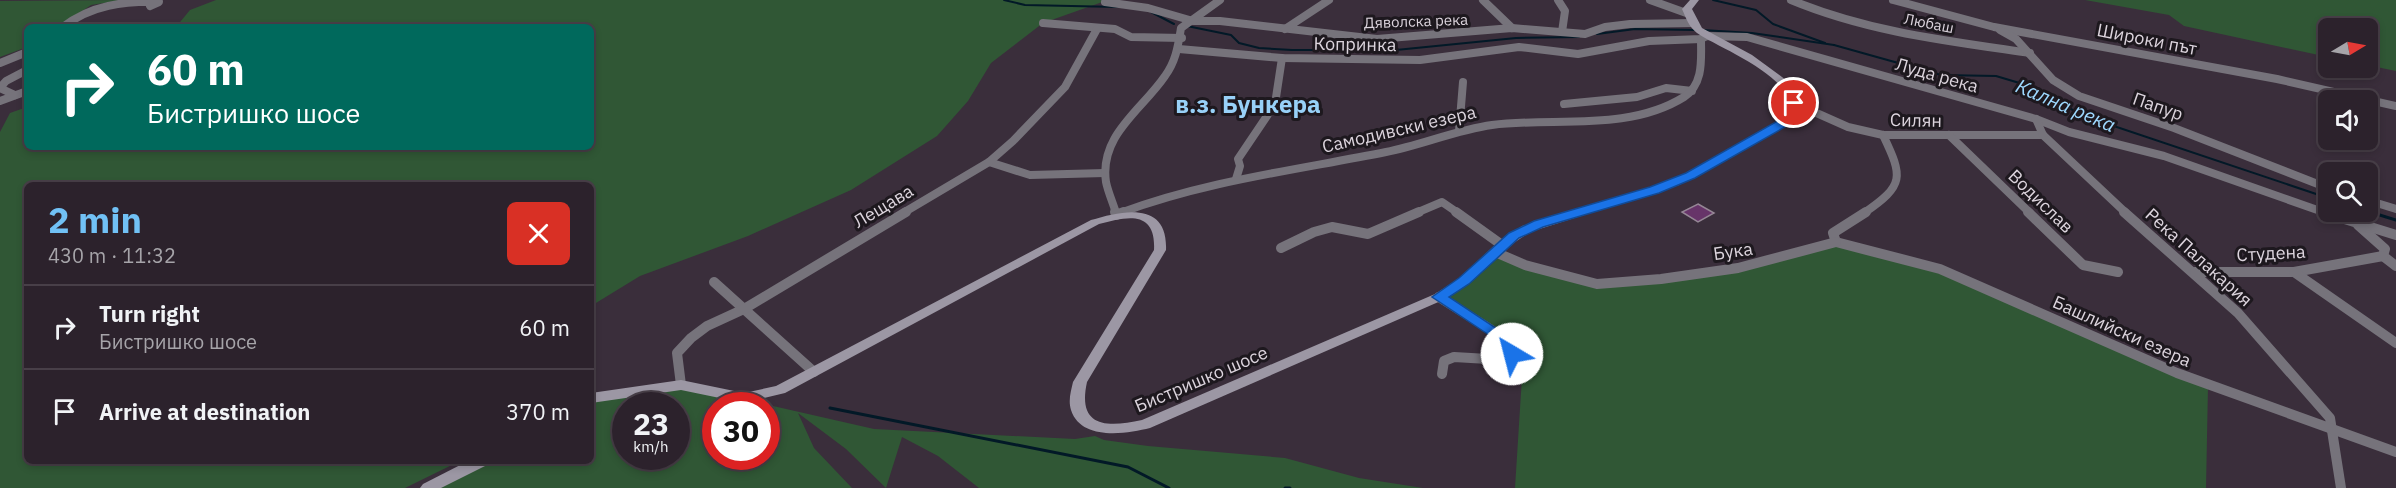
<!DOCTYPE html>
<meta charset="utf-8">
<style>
:root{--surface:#2c222c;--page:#382f38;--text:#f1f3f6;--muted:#a6a4a9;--line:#483f48;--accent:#71c1f5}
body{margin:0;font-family:"IBM Plex Sans",sans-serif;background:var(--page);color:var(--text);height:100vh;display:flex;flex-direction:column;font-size:22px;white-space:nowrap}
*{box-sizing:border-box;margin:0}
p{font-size:20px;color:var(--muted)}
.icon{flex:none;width:33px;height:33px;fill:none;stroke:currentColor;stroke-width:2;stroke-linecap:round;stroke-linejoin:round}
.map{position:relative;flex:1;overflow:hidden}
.panel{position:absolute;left:24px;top:182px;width:570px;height:282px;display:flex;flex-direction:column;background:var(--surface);border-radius:9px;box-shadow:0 3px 9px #0003,0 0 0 2px var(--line)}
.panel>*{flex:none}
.top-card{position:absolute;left:24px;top:24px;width:570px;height:126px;border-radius:9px;box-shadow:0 3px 9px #0003,0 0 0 2px var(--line);background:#00695c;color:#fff;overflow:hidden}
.needle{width:39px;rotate:80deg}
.controls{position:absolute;left:2318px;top:18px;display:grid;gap:12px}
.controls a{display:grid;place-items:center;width:60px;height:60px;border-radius:9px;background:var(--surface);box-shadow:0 3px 9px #0003,0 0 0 2px var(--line);font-size:30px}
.speed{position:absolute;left:612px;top:392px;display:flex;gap:12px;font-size:30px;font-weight:700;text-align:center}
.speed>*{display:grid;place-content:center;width:78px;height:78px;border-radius:50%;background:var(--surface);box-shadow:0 3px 9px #0003,0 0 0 2px var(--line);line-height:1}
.speed small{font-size:15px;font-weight:400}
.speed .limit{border:9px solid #d22;background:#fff;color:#111}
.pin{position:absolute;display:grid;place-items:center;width:51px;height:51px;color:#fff;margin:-26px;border:3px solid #fff;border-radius:50%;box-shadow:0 2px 6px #0007}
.me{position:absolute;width:66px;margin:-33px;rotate:323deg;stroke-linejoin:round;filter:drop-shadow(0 0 4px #0008)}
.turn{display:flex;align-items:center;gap:21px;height:126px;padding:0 24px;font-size:27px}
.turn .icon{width:78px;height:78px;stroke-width:2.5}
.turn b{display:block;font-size:42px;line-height:51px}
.round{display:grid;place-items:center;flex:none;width:63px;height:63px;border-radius:9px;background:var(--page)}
.head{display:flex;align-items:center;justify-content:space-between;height:102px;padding:0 24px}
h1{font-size:36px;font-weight:700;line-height:45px;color:var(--accent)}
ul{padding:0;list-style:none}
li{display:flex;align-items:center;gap:18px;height:84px;padding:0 24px;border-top:2px solid var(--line)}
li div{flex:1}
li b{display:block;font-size:22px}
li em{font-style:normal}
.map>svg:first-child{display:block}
</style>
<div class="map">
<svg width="2396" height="488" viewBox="0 0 2396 488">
<rect width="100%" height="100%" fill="#3a2e3b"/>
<g fill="#305735" fill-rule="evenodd">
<polygon points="123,0 91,5 59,27 27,27 27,47 0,57 0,1"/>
<polygon points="216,0 1108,0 1043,23 991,63 968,101 937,136 851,190 748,236 640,276 591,306 591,184 27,184 27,460 460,461 405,488 0,488 0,132 10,113 27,107 27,147 591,147 591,27 176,27 190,10"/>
<polygon points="2085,0 2396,0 2396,71 2367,65 2367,28 2328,28 2328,57 2184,26 2169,15"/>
<polygon points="1836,242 1906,258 2208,386 2206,488 1515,488 1523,361 1501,336 1439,297 1495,252 1597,284 1712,271"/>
<path d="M681,385L874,429L1075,439L1095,436L1104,440L1148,446L1285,458L1359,478L1423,488H979L938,456L902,437L886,488L846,449L798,413L814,448L852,488H428L484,461L591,460V398ZM626,405H676V456H626ZM716,405H766V456H716Z"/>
</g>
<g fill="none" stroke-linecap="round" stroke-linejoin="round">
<g stroke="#021927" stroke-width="2">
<polyline points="1004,0 1025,5 1118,7"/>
<polyline points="1713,0 1756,10 1773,24 1825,43"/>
<polyline points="1151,12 1174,24"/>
<polyline points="1187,26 1231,35 1239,43 1259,48 1292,50 1396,50 1516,38 1579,37"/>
<polyline points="1702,30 1752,33 1834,45"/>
<polyline points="1597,34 1635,29 1695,30"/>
<polyline points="1834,45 1941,75 1996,76 2026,85 2084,116 2328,198"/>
<polyline points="2367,211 2375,213"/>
</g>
<g stroke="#021927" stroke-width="3">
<polyline points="2370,212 2396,220"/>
<polyline points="830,408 1128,467 1169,488"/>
<polyline points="1285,488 1290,488"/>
</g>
</g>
<polygon fill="#673469" stroke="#958695" stroke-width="1.5" points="1698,204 1714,213 1698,222 1682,212"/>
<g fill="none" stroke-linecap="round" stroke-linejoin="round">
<g stroke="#76737b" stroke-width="8">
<polyline points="1483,0 1512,28"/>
<polyline points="1558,0 1565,11 1562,32"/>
<polyline points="1650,0 1689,14"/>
<path d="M1791,0C1868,32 1948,41 2030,53"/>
<polyline points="1893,0 1994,27 2277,79 2396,106"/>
<polyline points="1105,2 1148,8 1193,21 1220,21 1377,39 1512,28 1585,34 1605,27 1630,24 1693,23"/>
<polyline points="1043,23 1115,29 1131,37 1182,38"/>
<path d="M63,27C91,5 124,1 159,2L150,6"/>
<polyline points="1285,29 1329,0"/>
<polyline points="2000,30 2016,39 2053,80 2079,96 2174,128 2328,188"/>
<polyline points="1179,49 1282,58 1420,60 1519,47 1578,54 1649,41 1701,39 1707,36 1747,37 2036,119 2069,132 2164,156 2326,213"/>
<polyline points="0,63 27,52"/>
<polyline points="15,95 0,88 6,81 27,70"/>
<polyline points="0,101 27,91"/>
<polyline points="1794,103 1848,127 1883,135 2043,135"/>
<polyline points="1564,104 1637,97 1666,88 1692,91"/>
<polyline points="2036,119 2043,135 2126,213"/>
<polyline points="1459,131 1463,82"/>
<polyline points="1949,135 2030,213"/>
<polyline points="989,162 1030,175 1105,173"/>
<polyline points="1236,179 1240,166 1238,159 1275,104 1282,58"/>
<polyline points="2367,200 2396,209"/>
<polyline points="903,213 989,162 1013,141 1065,87 1097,29"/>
<path d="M1116,213C1113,203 1108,192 1106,182C1099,135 1142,110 1165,76C1176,61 1178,46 1181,28L1220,0"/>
<path d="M1120,213C1206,181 1296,170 1386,152C1422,145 1456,130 1492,125C1554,117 1628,132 1684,97C1704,84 1701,59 1701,39"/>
<polyline points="1416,213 1442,202 1458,213"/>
<path d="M1864,213C1905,185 1903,177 1883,135"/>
</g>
<g stroke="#76737b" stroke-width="10">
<polyline points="1115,212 1116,215 1124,212"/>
<polyline points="1456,212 1502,245"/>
<polyline points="2028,212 2083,265 2118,272"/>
<polyline points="2124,212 2238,313 2330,418 2341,488"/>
<polyline points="2322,212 2396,235"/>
<polyline points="2358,225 2385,249 2383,256 2396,266"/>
<polyline points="1836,242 1940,269 2177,373 2396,452"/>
<polyline points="1836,242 1833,233 1866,212"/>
<polyline points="1281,248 1314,232 1332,227 1368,234 1419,212"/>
<polyline points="1495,252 1525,265 1597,284 1661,279 1738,268 1836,242"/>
<polyline points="2195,272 2294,272 2383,256"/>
<polyline points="2294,272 2396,343"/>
<polyline points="714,282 814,372"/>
<polyline points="1439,297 1501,336 1512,346 1512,354 1505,360 1454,357 1444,361 1442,374"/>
<polyline points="681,385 677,353 691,338 707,326 744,309 906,212"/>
</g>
<g fill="#9c97a4" fill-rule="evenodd">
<path d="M1690,0H1699L1692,9L1702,28L1752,55L1786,80L1797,96V110L1785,127L1679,185L1530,232L1506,248L1468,284L1443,300L1150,428C1126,434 1081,441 1071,410C1068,400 1071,391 1073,382L1154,250C1156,210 1128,216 1099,224L785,393L744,403L681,390L591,403V393L681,380L744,393L776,386L1091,220C1124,210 1168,201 1166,250L1087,382C1077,427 1106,428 1142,420L1435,294L1460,278L1498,242L1522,226L1671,181L1777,123C1780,119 1784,115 1786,112C1802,79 1716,47 1697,33C1689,27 1686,18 1682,9Z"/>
<polygon points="470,460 491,460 489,464 441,488 420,488 423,484"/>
</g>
</g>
<polygon fill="#1a73e8" stroke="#114b97" stroke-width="1.5" points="1790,100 1798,100 1799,111 1785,127 1695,178 1659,193 1543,227 1519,238 1469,284 1449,297 1517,342 1519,354 1517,358 1506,358 1504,347 1495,339 1432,297 1459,278 1509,233 1534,221 1650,187 1686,173 1776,122 1787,110"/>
<g text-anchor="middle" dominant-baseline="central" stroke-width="6" stroke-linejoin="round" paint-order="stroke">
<g font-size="15" fill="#dcd4dd" stroke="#1d181e">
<text transform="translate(1416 21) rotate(-2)">Дяволска река</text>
<text transform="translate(1929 23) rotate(11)">Любаш</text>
</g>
<g font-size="18" fill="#dcd4dd" stroke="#1d181e">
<text transform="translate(2147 39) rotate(11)">Широки път</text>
<text transform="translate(1355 44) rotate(1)">Копринка</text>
<text transform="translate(1937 75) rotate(16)">Луда река</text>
<text transform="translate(2158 106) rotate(19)">Папур</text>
<text transform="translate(1916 120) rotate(1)">Силян</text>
<text transform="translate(1399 129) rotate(-13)">Самодивски езера</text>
<text transform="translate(2041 201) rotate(44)">Водислав</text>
<text transform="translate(883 206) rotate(-31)">Лещава</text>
<text transform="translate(1733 251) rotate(-8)">Бука</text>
<text transform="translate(2271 253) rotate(-3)">Студена</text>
<text transform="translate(2199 257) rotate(42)">Река Палакария</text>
<text transform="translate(2122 331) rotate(24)">Башлийски езера</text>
<text transform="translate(1201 379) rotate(-23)">Бистришко шосе</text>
</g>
<g font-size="20" font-style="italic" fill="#9ed9ff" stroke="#1d181e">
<text transform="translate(2066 105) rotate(23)">Кална река</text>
</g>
<g font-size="24" font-weight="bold" fill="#98d1f8" stroke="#1d181e">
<text x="1248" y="104">в.з. Бункера</text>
</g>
</g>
</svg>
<div class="controls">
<a><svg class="needle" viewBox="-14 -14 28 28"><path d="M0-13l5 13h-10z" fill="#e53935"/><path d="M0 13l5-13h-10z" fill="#a6a4a9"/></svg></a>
<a><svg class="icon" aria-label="sound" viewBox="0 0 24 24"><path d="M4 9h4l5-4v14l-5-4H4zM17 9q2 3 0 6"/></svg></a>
<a><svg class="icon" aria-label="search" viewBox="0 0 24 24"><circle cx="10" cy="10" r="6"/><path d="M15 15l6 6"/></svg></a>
</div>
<div class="speed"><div>23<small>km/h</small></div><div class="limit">30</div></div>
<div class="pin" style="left:1794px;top:103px;background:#d93025"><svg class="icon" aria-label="arrive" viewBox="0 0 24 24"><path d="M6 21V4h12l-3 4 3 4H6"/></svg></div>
<svg class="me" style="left:1512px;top:354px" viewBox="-20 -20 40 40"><circle r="19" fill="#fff"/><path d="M0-13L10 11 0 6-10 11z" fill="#1a73e8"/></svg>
<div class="top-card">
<div class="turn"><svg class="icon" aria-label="right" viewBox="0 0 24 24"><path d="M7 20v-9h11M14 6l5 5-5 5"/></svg><div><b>60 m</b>Бистришко шосе</div></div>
</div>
<section class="panel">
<div class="head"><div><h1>2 min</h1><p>430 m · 11:32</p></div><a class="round" style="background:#d93025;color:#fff"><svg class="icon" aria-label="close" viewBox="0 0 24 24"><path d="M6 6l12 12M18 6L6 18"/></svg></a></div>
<ul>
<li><svg class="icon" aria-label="right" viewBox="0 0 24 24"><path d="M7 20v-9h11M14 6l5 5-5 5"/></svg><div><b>Turn right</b><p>Бистришко шосе</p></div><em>60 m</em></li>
<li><svg class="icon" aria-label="arrive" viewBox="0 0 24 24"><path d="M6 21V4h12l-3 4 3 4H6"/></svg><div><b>Arrive at destination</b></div><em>370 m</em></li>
</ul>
</section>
</div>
